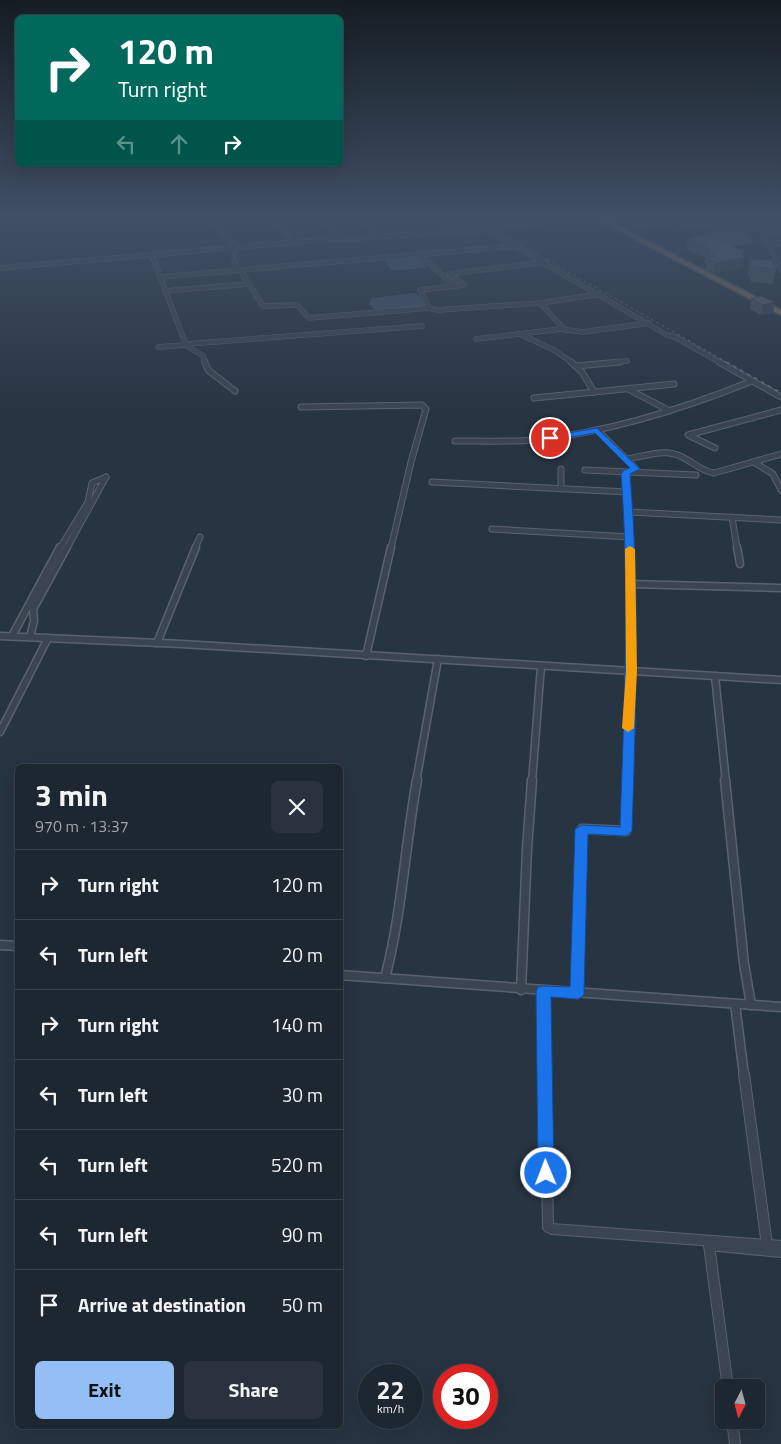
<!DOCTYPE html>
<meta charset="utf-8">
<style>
:root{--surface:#1d2731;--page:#2a333d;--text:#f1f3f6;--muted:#a0a5ab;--line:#3b444d;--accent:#94bff4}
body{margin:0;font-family:"Titillium Web",sans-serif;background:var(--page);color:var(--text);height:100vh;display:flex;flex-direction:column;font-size:19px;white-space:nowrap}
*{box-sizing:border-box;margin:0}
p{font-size:16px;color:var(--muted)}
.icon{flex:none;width:28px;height:28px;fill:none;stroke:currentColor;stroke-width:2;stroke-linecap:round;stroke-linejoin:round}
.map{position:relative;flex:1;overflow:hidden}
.sheet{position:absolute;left:15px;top:764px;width:328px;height:665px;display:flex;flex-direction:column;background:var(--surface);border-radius:8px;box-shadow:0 5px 20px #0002,0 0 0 1px var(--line)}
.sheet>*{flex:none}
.hud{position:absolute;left:15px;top:15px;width:328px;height:152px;border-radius:8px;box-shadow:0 5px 20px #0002,0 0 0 1px var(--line);background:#00695c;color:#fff;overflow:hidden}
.needle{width:32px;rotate:186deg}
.controls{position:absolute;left:715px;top:1379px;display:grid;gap:10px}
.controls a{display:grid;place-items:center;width:50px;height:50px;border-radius:8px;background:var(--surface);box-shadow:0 5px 20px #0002,0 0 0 1px var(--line);font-size:25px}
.speed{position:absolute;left:358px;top:1364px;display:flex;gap:10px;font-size:25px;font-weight:700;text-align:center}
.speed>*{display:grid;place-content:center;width:65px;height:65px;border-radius:50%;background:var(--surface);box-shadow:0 5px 20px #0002,0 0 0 1px var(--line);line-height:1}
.speed small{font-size:12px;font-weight:400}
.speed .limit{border:8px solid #d22;background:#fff;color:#111}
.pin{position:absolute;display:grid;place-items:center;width:42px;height:42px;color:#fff;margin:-21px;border:2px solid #fff;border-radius:50%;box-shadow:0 1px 5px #0007}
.me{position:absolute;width:55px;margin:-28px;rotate:359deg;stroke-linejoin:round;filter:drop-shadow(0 0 4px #0008)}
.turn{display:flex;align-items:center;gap:18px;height:105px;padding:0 20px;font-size:22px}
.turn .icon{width:65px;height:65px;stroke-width:2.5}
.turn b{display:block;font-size:35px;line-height:42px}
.lanes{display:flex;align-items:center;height:48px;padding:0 20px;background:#0003;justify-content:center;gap:25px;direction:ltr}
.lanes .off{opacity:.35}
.round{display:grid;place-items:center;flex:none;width:52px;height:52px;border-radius:8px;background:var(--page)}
.overview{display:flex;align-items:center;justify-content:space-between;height:85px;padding:0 20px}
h1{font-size:30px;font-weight:700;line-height:38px}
.button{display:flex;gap:10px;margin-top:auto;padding:10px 20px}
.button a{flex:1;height:58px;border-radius:8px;background:var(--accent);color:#111;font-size:20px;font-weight:700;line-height:58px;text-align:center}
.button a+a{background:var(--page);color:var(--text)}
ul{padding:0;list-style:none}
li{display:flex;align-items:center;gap:15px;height:70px;padding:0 20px;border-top:1px solid var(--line)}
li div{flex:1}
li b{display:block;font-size:19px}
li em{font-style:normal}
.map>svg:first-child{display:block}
</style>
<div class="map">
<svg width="781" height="1444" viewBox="0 0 781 1444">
<rect width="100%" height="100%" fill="#273441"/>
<g fill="#3e5269">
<path d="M716,229L744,230L753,237V243C738,249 714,243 700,237Z"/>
<path d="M407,257C417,257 423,259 426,267L395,271L390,269L386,260Z"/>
<polygon points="415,293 426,302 426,307 376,311 369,304 372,298"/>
</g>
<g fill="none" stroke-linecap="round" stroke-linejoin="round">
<g stroke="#59636e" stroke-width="5.5">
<g id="street-far4">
<polyline points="208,215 236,247"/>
<polyline points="269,215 293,243"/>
<polyline points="317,215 339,239"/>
<polyline points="462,215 667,335 675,337 721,363"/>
<polyline points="508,215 525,225"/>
<polyline points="633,215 650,224"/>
<polyline points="717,215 726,228 761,229"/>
<polyline points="755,215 781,270"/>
<polyline points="365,217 374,237"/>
<polyline points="597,217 629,215"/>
<polyline points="0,219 60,215"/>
<polyline points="669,219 718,217"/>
<polyline points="759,223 781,223"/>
<polyline points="681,226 724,225"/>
<polyline points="637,227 673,221"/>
<polyline points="762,232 781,233"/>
<polyline points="767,242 781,243"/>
<polyline points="233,247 235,255"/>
<polyline points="152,255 186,345 158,347"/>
<polyline points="418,257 425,259 454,286"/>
<polyline points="234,261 238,271"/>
<polyline points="0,268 320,240 489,230 585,215"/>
<polyline points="240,270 516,246"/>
<polyline points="160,277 240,270 263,306 297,305 309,318 429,308 437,310 540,303 600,294"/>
<polyline points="165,291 248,284"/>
<polyline points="540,303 564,329"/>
<polyline points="429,308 420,290 464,285 449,274 545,262"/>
<polyline points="520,334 554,350 573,363"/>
<polyline points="476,339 561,329 583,332 649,323"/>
<polyline points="186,344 422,326"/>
<polyline points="186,345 203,356 205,363"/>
<polyline points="607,363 627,361"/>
</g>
</g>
<g stroke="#59636e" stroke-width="7">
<g id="street-far3">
<polyline points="205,362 208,370 235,391"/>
<polyline points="571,362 582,372 594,392"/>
<polyline points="719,362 781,397"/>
<polyline points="576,366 620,362"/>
<polyline points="628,389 670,411"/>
<polyline points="534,398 674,384"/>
<polyline points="301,407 422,405 426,409 411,462 391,548"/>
<polyline points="597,430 636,469 626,474 629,512"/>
<path d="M455,441C481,441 509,442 535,440C610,432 683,409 752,381"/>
<polyline points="715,448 688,435 781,410"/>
<path d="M627,459C645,456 665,448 682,457C693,462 701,471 714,473L781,454"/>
<polyline points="754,462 773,474 781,490"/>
<polyline points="561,469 561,489"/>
<polyline points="585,470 696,475"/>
<polyline points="432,482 627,492"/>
<polyline points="732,517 737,548"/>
<polyline points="492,529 630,537"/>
<polyline points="60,548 88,502 92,483 106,477"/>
<polyline points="67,548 106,477"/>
<polyline points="195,548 200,537"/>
<polyline points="629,548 629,512 781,520"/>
</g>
</g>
<g stroke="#59636e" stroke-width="9">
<g id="street-far2">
<polyline points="737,547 740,564"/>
<polyline points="630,584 781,588"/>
<polyline points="0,636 182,644 781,680"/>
<polyline points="12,636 60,547"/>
<polyline points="30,637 34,621 33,609 67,547"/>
<polyline points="157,643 196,547"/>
<polyline points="366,656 391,547"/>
<polyline points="715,676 726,782"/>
<polyline points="0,732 48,638"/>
<polyline points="416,782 438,659"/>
<polyline points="532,782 541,666"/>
<polyline points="628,782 631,671 629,547"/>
</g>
</g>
<g stroke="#59636e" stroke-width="11">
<g id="street-far1">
<polyline points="725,780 744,964 751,1005"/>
<polyline points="0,945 18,946"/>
<polyline points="340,975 781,1007"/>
<path d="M385,978C402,913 405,846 417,780"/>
<polyline points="521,990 527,849 532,780"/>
<polyline points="543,991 545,1075"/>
<polyline points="577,994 582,829 626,831 628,780"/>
<polyline points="735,1004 744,1075"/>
</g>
</g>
<g stroke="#59636e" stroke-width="12">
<g id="street">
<polyline points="545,1074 548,1227 552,1229 781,1246"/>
<polyline points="744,1074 767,1245"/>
<polyline points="728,1388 709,1245 781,1252"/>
<polyline points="732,1420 735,1444"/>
</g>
</g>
<g stroke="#46505b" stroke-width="3">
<polygon id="highway" points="589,215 597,215 781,310 781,315"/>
</g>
<use href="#street-far4" stroke="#3b4551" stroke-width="4.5"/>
<use href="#street-far3" stroke="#3b4551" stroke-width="5"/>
<use href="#street-far2" stroke="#3b4551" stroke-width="6"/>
<use href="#street-far1" stroke="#3b4551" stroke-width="8"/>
<use href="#street" stroke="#3b4551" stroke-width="10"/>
<use href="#highway" fill="#766959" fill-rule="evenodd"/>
<polyline stroke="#5e6a77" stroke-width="1" stroke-dasharray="3 3" stroke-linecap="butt" points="469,215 728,363"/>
<polyline stroke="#5e6a77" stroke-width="2" stroke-dasharray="4 4" stroke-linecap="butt" points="726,362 781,393"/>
</g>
<g fill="#46505d">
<polygon points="688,238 745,252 742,268 714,273 705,269 706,263 704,262 705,258 686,249"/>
<polygon points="750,259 776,269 773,284 751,282 748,274"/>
<polygon points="751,299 775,302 773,313 761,315 750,309"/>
</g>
<g fill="#39414c">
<polygon points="745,252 742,268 714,273 716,263"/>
<polygon points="775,302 773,313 761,315 763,305"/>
</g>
<g fill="#515d6c" stroke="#39414c">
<polygon points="707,234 745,252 741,254 744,257 716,263 707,258 716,256 706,251 710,249 688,238"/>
<polygon points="750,259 772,260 776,269 753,267"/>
<polygon points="761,296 775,302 763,305 751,299"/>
</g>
<linearGradient id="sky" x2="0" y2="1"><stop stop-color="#151d24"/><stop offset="0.52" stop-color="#415065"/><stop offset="1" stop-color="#415065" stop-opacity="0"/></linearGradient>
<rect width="781" height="417" fill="url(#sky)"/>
<path fill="#1a73e8" stroke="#114b97" d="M597,428L640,469L630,474C640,593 636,712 632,831L626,836L588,834L584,994L582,997L577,999L551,997L554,1173L552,1178L546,1180L541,1178L538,1173L536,991L538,987L543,986L570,987L575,829L582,825L620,827C624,709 630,591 621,474L624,470L630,468L595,433L550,441L545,438L550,436Z"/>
<polygon fill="#f59e0b" points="630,546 635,549 637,671 634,728 628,732 622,728 626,671 625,549"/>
</svg>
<div class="controls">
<a><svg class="needle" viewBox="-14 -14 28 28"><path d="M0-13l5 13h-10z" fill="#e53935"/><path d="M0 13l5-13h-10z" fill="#a0a5ab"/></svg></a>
</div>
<div class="speed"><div>22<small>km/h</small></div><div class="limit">30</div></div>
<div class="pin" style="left:550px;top:438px;background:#d93025"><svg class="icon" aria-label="arrive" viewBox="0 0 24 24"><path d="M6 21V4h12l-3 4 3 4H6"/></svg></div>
<svg class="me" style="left:546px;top:1173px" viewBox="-20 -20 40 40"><circle r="17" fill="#1a73e8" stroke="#fff" stroke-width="3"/><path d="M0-11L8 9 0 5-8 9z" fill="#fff"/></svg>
<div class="hud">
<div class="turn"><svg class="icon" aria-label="right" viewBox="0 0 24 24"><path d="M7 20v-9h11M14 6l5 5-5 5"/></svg><div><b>120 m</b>Turn right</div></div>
<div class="lanes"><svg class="icon off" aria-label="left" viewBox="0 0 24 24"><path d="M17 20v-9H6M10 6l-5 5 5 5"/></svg><svg class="icon off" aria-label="ahead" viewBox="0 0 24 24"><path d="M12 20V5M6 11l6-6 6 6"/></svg><svg class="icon" aria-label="right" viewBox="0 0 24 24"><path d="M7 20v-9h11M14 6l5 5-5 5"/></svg></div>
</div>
<section class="sheet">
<div class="overview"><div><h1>3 min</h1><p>970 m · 13:37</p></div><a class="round"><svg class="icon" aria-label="close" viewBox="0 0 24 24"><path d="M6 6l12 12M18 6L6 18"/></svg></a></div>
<ul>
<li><svg class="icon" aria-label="right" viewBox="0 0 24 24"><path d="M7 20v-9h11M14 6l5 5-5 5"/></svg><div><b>Turn right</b></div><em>120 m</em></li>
<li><svg class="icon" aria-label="left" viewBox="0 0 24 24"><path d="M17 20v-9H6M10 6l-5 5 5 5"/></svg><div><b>Turn left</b></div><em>20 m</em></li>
<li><svg class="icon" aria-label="right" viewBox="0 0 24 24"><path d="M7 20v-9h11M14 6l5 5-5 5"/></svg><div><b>Turn right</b></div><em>140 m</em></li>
<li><svg class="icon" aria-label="left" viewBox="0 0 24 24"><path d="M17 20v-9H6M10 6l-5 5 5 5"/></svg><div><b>Turn left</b></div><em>30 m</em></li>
<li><svg class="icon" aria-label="left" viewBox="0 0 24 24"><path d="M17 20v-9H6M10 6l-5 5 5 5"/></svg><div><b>Turn left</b></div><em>520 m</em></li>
<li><svg class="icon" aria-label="left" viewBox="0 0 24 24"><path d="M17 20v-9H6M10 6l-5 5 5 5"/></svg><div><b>Turn left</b></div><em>90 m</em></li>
<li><svg class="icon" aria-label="arrive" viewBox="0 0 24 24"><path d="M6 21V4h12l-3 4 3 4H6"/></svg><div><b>Arrive at destination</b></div><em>50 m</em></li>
</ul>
<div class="button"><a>Exit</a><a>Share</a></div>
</section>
</div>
